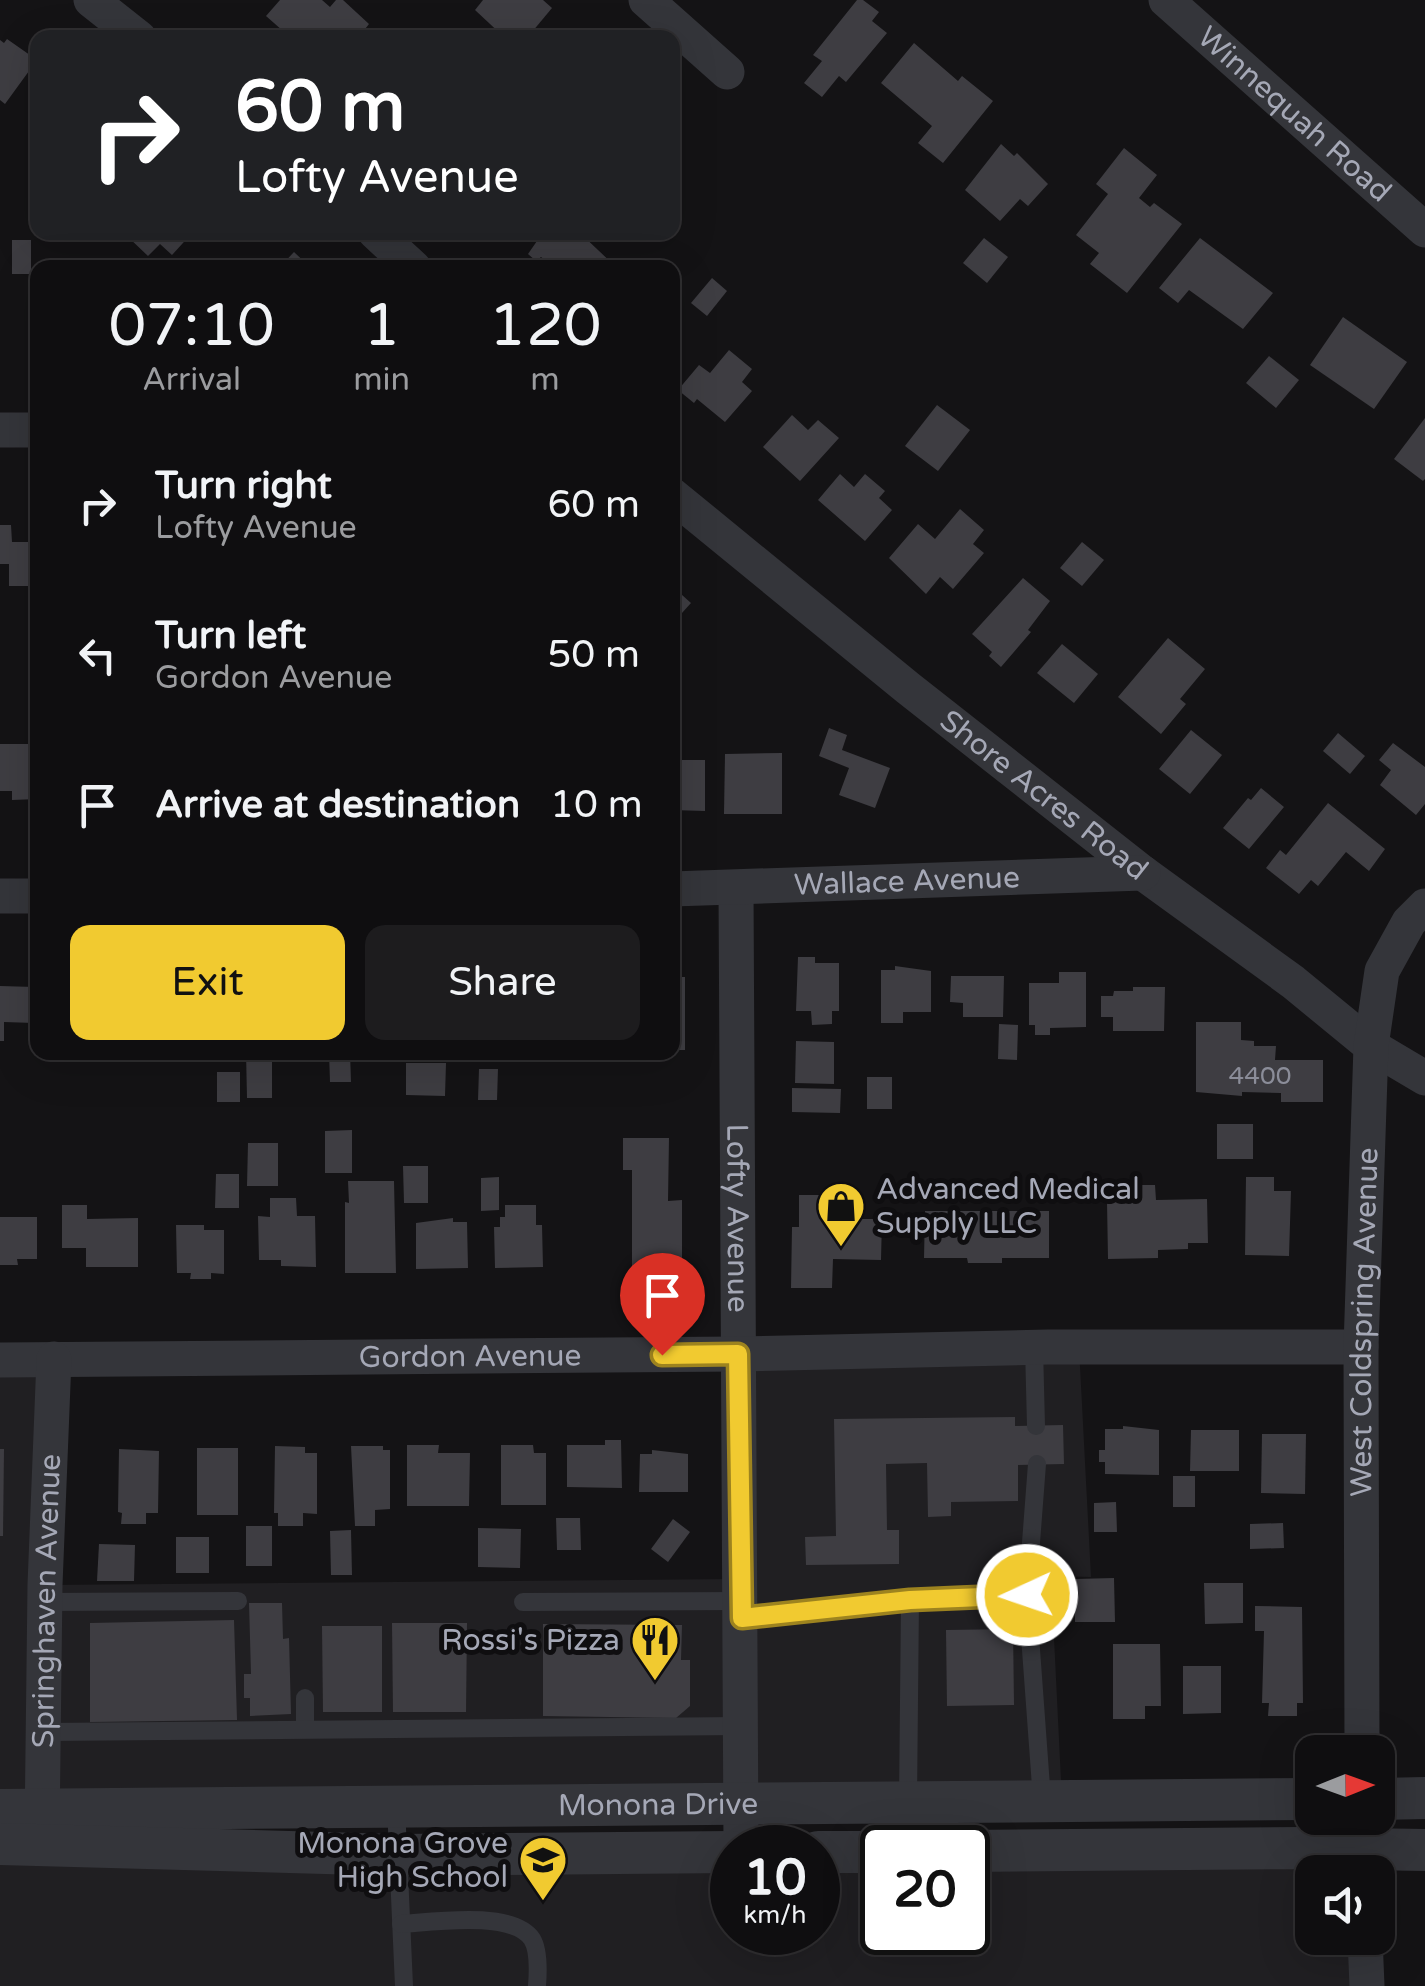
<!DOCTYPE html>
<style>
:root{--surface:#0f0e10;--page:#1d1c1e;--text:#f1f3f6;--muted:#9b9c9f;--line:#2f2e30;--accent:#f1ca30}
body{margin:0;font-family:"Varela Round",sans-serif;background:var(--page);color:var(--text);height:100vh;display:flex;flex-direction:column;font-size:38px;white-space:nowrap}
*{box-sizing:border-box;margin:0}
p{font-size:32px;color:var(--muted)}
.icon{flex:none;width:55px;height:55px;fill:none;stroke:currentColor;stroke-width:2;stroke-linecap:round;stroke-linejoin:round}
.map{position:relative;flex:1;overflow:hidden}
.side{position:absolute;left:30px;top:260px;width:650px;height:800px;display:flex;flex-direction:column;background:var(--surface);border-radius:20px;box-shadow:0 10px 40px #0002,0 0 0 2px var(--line)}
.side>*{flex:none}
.guide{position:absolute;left:30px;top:30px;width:650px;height:210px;border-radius:20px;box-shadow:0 10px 40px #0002,0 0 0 2px var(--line);background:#202124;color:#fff;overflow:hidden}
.needle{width:65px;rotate:89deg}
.controls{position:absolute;left:1295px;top:1735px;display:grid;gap:20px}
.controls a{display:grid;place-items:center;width:100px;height:100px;border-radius:20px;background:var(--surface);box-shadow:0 10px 40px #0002,0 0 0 2px var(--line);font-size:50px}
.speed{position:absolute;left:710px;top:1825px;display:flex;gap:20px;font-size:50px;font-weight:700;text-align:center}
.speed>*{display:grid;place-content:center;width:130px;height:130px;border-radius:50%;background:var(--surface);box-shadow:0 10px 40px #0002,0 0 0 2px var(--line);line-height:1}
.speed small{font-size:25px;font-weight:400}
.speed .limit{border:5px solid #111;border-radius:15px;background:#fff;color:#111}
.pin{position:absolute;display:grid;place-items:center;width:85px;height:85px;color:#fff;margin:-102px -42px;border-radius:50% 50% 50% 0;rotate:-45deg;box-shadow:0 0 10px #0007}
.pin .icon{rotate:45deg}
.me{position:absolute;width:110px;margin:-55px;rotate:267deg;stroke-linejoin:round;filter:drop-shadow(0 0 8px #0008)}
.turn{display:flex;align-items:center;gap:35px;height:210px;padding:0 40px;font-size:45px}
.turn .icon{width:130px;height:130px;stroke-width:2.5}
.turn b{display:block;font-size:70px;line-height:85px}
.eta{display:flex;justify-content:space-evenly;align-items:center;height:170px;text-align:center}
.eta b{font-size:60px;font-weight:600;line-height:70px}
.button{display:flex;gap:20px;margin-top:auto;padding:20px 40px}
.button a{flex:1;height:115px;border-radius:20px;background:var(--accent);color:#111;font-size:40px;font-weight:600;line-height:115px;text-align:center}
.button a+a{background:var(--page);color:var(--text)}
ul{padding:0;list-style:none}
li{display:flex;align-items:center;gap:30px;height:150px;padding:0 40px}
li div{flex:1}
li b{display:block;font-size:38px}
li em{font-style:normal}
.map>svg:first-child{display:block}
</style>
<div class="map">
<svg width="1425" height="1986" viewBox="0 0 1425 1986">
<rect width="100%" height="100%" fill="#141315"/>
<g fill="#201f22">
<polygon points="1079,1347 1091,1577 1051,1576 1062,1801 0,1810 0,1360 54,1359 46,1585 741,1579 738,1354"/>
<polygon points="0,1844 732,1852 732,1932 818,1932 818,1852 882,1852 882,1932 968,1932 968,1851 1301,1848 1364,1872 1312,1872 1312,1938 1365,1938 1367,1986 0,1986"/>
</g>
<g fill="#3e3d42">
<polygon points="280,0 322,0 330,7 336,0 343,0 369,24 358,38 291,38 266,16"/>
<polygon points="483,0 543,0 552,8 527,38 505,38 475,10"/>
<polygon points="857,0 863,0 879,12 872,21 887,33 846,82 839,76 822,97 804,83 822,61 813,55"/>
<polygon points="7,39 37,60 5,104 0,100 0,40 4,43"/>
<polygon points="914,43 958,81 962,76 993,101 943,163 918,143 932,126 881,83"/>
<polygon points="1001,144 1014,156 1017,153 1048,184 1028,206 1020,199 1000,221 965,190"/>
<polygon points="1124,148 1157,175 1139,198 1150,207 1154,203 1182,224 1127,293 1090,264 1099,253 1076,235 1108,194 1096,184"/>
<polygon points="130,232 193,232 172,255 160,244 148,256 127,236"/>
<polygon points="528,232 579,232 617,268 572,268 574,266 564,258 556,268 541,257 536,261 528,254 537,241"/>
<polygon points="984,238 1008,257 987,283 963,263"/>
<polygon points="1200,238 1273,293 1243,329 1189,290 1178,303 1159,288"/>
<rect x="12" y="240" width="19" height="34"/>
<polygon points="294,252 311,268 279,268"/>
<polygon points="712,278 727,291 707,316 691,303"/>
<rect x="28" y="286" width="10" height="44"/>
<polygon points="1343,317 1407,362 1374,409 1310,365"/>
<polygon points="729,350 752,369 742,382 752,391 725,422 697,399 694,403 678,390 699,365 710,373"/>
<polygon points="1269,356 1299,380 1276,408 1246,383"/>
<polygon points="937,405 970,430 938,471 905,446"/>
<polygon points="792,415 808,430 818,420 839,438 800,481 763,447"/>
<polygon points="1425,418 1425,479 1423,481 1394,459"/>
<polygon points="840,474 854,487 865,474 885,491 879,498 892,510 865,541 818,500"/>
<polygon points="960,509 984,530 973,544 984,553 953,589 940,577 926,594 889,558 918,524 935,539"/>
<polygon points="0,525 11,525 12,542 38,542 38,586 9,586 9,564 0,564"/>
<polygon points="1082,542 1104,560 1082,586 1060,568"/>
<polygon points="1023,578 1050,601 1028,630 1031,632 1001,667 989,656 992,652 972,634"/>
<polygon points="672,586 691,603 672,624"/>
<polygon points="1168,638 1205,669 1180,699 1186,704 1161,734 1118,697"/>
<polygon points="1062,644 1098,674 1074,703 1037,673"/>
<polygon points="829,728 847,735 842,750 890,768 875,808 839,795 849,768 819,756"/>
<polygon points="1191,730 1222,755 1190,794 1159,769"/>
<polygon points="1338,733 1365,756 1350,774 1323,751"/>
<polygon points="1393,743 1425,767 1425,804 1416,815 1380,785 1391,770 1379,760"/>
<polygon points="0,744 38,744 38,799 12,800 12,791 0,791"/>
<polygon points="782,753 782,814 724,814 725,754"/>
<polygon points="672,760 705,760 705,811 672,810"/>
<polygon points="1261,788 1284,807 1249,849 1223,828 1248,798 1251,800"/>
<polygon points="1328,803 1385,849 1369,871 1346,852 1318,886 1311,880 1299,894 1266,868 1280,850 1286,855"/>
<polygon points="798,957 815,957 815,963 839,963 839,1011 832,1011 832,1024 812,1025 811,1011 796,1011"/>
<polygon points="895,966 931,971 931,1012 903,1012 903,1023 881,1023 881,970 895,970"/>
<polygon points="1059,972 1086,972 1086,1027 1050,1028 1050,1035 1035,1035 1035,1025 1029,1025 1029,983 1059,983"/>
<polygon points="951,976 1004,976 1003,1017 963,1017 963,1003 950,1002"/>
<rect x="672" y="977" width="13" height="73"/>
<polygon points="0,986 35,987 34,1023 4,1022 4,1041 0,1041"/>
<polygon points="1133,987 1165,987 1164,1031 1113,1031 1113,1017 1101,1017 1101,996 1113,996 1114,991 1133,991"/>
<polygon points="1196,1022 1241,1022 1241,1040 1254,1041 1254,1046 1276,1046 1275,1060 1323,1060 1323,1102 1281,1102 1281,1093 1242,1092 1242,1096 1196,1092"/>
<polygon points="999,1024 1018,1025 1017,1060 998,1059"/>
<polygon points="796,1041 834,1042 834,1084 795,1083"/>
<polygon points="246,1052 272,1052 272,1098 247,1098"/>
<polygon points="329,1052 350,1052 351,1082 330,1082"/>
<polygon points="406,1063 446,1063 445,1096 406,1095"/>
<polygon points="479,1069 498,1069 497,1100 478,1100"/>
<rect x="217" y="1072" width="23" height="30"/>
<rect x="867" y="1077" width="25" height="32"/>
<polygon points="792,1088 841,1089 840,1113 792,1112"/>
<rect x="1217" y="1124" width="36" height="35"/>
<polygon points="352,1130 352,1173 325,1173 325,1131"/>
<polygon points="623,1138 669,1138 668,1201 682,1200 682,1266 632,1266 632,1170 623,1170"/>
<polygon points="248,1143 278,1143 278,1186 247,1186"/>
<polygon points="403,1166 428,1166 428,1203 404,1203"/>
<polygon points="216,1174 239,1174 239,1208 215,1208"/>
<polygon points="499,1177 499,1210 481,1211 481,1178"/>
<polygon points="1246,1177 1274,1177 1274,1191 1291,1191 1289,1256 1245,1255"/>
<polygon points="348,1181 394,1181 396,1273 345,1273 345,1202 349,1203"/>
<polygon points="1125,1185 1155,1185 1156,1200 1207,1199 1208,1243 1188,1243 1188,1249 1158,1250 1158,1258 1108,1259 1107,1202 1126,1201"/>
<polygon points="799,1195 832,1195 832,1232 848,1232 848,1219 882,1219 881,1260 833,1259 832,1288 791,1288 792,1227 799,1227"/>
<polygon points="270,1198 296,1198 297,1216 315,1216 316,1267 281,1266 281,1260 259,1260 258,1216 270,1217"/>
<polygon points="62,1205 87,1205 87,1219 138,1218 138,1267 86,1267 86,1248 62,1248"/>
<polygon points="505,1205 536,1205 536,1225 542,1225 543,1267 495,1268 494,1227 500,1227 500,1217 505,1217"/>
<polygon points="925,1211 1049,1211 1049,1258 1002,1258 1002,1263 968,1263 967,1258 924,1258"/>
<polygon points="0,1217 37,1217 37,1259 17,1259 18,1265 0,1265"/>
<polygon points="453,1218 453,1222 467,1222 468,1268 416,1269 416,1223"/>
<polygon points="176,1225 204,1225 204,1230 224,1230 224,1274 211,1273 211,1279 190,1279 191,1273 177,1273"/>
<polygon points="1015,1417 1015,1426 1063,1425 1064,1464 1018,1465 1018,1501 951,1502 951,1516 928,1517 927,1463 886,1464 887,1530 899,1530 899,1564 806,1565 805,1537 836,1536 834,1419"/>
<polygon points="1123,1426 1159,1430 1159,1475 1105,1474 1105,1462 1099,1462 1099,1450 1105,1450 1105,1429 1123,1429"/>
<polygon points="1191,1430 1239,1430 1239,1471 1190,1471"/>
<polygon points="1262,1434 1306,1434 1305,1494 1261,1493"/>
<polygon points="605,1440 621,1440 622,1488 567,1487 567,1445 605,1445"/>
<polygon points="407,1445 439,1445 438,1453 470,1453 469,1506 407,1506"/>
<polygon points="501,1445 533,1445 534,1453 546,1453 546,1505 501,1505"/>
<polygon points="275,1446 305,1447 305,1453 317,1453 317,1514 303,1513 303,1526 278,1526 278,1513 274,1513"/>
<polygon points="351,1446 383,1446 383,1450 390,1450 390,1509 375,1510 375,1526 355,1526"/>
<rect x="197" y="1448" width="41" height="67"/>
<polygon points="0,1449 4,1449 3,1536 0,1536"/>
<polygon points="119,1449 159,1451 158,1513 146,1513 146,1524 121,1524 122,1513 118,1512"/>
<polygon points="652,1450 688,1454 688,1492 639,1492 640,1454 652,1454"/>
<rect x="1173" y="1476" width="22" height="31"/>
<polygon points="1116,1502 1117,1532 1094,1532 1094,1503"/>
<polygon points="556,1518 580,1518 581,1550 557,1550"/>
<polygon points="673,1519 690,1532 668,1562 651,1549"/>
<polygon points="1283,1523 1284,1548 1250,1549 1250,1524"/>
<rect x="246" y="1526" width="26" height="40"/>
<polygon points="478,1528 521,1529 520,1568 478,1567"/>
<polygon points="351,1530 352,1575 331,1575 330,1531"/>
<rect x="176" y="1537" width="33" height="36"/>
<polygon points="99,1544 135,1545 134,1581 97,1581"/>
<polygon points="1114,1578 1115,1622 1075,1622 1075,1579"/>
<polygon points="1204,1583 1243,1583 1243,1623 1205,1624"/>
<polygon points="249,1603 282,1603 283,1639 289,1638 291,1714 250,1716 250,1698 244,1698 244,1674 251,1674"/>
<polygon points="1255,1606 1302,1607 1303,1703 1297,1703 1297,1716 1268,1716 1269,1703 1262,1703 1264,1631 1255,1631"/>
<polygon points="234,1620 237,1720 90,1722 90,1623"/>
<polygon points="392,1623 467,1623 466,1712 393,1712"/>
<polygon points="543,1624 682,1625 681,1660 690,1660 690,1706 676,1718 543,1716"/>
<polygon points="322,1626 382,1626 382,1712 323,1712"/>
<polygon points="1013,1629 1014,1705 947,1706 946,1630"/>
<polygon points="1113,1644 1160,1644 1161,1706 1145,1706 1145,1719 1113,1719"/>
<polygon points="1183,1666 1221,1666 1221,1713 1183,1714"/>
</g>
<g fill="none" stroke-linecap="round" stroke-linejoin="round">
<g stroke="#34353a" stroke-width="18">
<polyline points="1034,1347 1036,1426"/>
<polyline points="1037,1464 1027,1595 1042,1800"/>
<polyline points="45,1602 238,1601"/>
<polyline points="523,1602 742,1601"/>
<polyline points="741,1618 910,1600"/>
<polyline points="305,1729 305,1698"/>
<polyline points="45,1732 742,1726"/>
<polyline points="908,1801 910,1600 1027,1595"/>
<polyline points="396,1806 404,1986"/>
<path d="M401,1924C433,1922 512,1910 532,1939C539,1950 538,1973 537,1986"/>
</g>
<g stroke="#34353a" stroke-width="35">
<polyline points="91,0 139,38"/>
<polyline points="646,0 727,72"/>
<path id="s1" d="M1166,0L1425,230"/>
<polyline points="375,232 414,268"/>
<polyline points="0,430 38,430"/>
<path id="s2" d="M672,495L908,688L1143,873L1293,982L1371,1046L1425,1078"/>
<path id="s3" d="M736,888L741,1848"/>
<path id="s4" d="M672,889L1143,873"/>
<polyline points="0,896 38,896"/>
<path id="s5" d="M0,1360L738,1354L1048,1347H1361"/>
<path id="s6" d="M1362,1752L1361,1347L1371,1046L1382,971L1409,922L1425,906"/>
<polyline points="1363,1818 1364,1872"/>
<path id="s7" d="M42,1833L45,1585L54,1359"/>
<polyline points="1365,1938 1367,1986"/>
</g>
<g stroke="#34353a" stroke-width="42">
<polyline points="1378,1799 1425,1798"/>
<path id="s8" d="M0,1810L1312,1799"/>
<polyline points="0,1844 396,1855 732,1852"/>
<polyline points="968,1851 1301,1848 1425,1850"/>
<polyline points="818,1852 882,1852"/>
</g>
</g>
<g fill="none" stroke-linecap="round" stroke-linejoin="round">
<g stroke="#9d831f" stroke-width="25">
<polyline id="route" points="662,1355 738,1354 742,1618 910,1600 1027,1595"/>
</g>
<use href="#route" stroke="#f1ca30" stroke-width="18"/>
</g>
<defs>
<g id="shop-pin" transform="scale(2.5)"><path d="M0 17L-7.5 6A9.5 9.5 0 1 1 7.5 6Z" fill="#f1ca30" stroke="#0f0e10"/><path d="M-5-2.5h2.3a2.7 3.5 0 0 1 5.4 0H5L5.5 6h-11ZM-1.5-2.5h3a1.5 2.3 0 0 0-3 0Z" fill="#111"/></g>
<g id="restaurant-pin" transform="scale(2.5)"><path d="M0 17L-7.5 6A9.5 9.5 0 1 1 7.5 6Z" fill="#f1ca30" stroke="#0f0e10"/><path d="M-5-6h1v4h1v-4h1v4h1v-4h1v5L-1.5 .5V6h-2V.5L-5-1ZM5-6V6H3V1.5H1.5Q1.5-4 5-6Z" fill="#111"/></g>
<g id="school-pin" transform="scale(2.5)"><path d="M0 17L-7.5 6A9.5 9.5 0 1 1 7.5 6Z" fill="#f1ca30" stroke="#0f0e10"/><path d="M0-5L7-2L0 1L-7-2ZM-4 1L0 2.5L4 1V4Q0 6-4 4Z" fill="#111"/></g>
</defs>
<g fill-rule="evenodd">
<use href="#shop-pin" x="841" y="1206"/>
<use href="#restaurant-pin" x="655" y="1640"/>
<use href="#school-pin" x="543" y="1860"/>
</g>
<g text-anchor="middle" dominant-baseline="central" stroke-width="10" stroke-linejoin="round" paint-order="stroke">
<g font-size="25" fill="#8b8d99">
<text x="1260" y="1076">4400</text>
</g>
<g font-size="30" fill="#a5a8b6" stroke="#0f0e10">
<text stroke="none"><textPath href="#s1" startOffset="172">Winnequah Road</textPath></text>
<text stroke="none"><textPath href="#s2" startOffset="478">Shore Acres Road</textPath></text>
<text stroke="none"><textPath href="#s4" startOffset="235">Wallace Avenue</textPath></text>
<text stroke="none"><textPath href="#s3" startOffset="330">Lofty Avenue</textPath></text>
<text stroke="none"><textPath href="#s6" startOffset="430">West Coldspring Avenue</textPath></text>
<text stroke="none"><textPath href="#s5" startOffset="470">Gordon Avenue</textPath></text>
<text stroke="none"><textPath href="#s7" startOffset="232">Springhaven Avenue</textPath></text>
<text stroke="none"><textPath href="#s8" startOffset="658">Monona Drive</textPath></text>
</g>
<g font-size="30" fill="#a5a8b6" stroke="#0f0e10" text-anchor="end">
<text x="876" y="1189" text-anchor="start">Advanced Medical<tspan x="876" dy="34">Supply LLC</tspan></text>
<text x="620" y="1640">Rossi's Pizza</text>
<text x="508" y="1843">Monona Grove<tspan x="508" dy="34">High School</tspan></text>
</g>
</g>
</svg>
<div class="controls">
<a><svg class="needle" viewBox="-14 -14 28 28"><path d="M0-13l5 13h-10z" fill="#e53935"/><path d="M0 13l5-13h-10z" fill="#9b9c9f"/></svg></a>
<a><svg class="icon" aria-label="sound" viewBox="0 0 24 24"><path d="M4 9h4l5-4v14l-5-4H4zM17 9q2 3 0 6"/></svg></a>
</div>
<div class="speed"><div>10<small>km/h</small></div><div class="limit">20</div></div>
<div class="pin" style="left:662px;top:1355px;background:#d93025"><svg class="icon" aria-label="arrive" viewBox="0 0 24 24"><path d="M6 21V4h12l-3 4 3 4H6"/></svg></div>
<svg class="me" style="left:1027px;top:1595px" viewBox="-20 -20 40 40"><circle r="17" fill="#f1ca30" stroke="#fff" stroke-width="3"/><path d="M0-11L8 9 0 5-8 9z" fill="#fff"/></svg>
<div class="guide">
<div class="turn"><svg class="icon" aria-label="right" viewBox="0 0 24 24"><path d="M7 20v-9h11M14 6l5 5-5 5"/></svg><div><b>60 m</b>Lofty Avenue</div></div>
</div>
<section class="side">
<div class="eta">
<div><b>07:10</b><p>Arrival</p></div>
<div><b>1</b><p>min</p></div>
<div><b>120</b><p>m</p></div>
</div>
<ul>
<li><svg class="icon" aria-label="right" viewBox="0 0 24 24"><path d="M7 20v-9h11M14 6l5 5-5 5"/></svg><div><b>Turn right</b><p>Lofty Avenue</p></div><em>60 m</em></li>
<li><svg class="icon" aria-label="left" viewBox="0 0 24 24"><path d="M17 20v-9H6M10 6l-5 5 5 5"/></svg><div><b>Turn left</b><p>Gordon Avenue</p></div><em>50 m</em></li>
<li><svg class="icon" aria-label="arrive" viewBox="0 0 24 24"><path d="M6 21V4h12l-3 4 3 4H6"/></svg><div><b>Arrive at destination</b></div><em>10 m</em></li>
</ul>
<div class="button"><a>Exit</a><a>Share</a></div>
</section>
</div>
